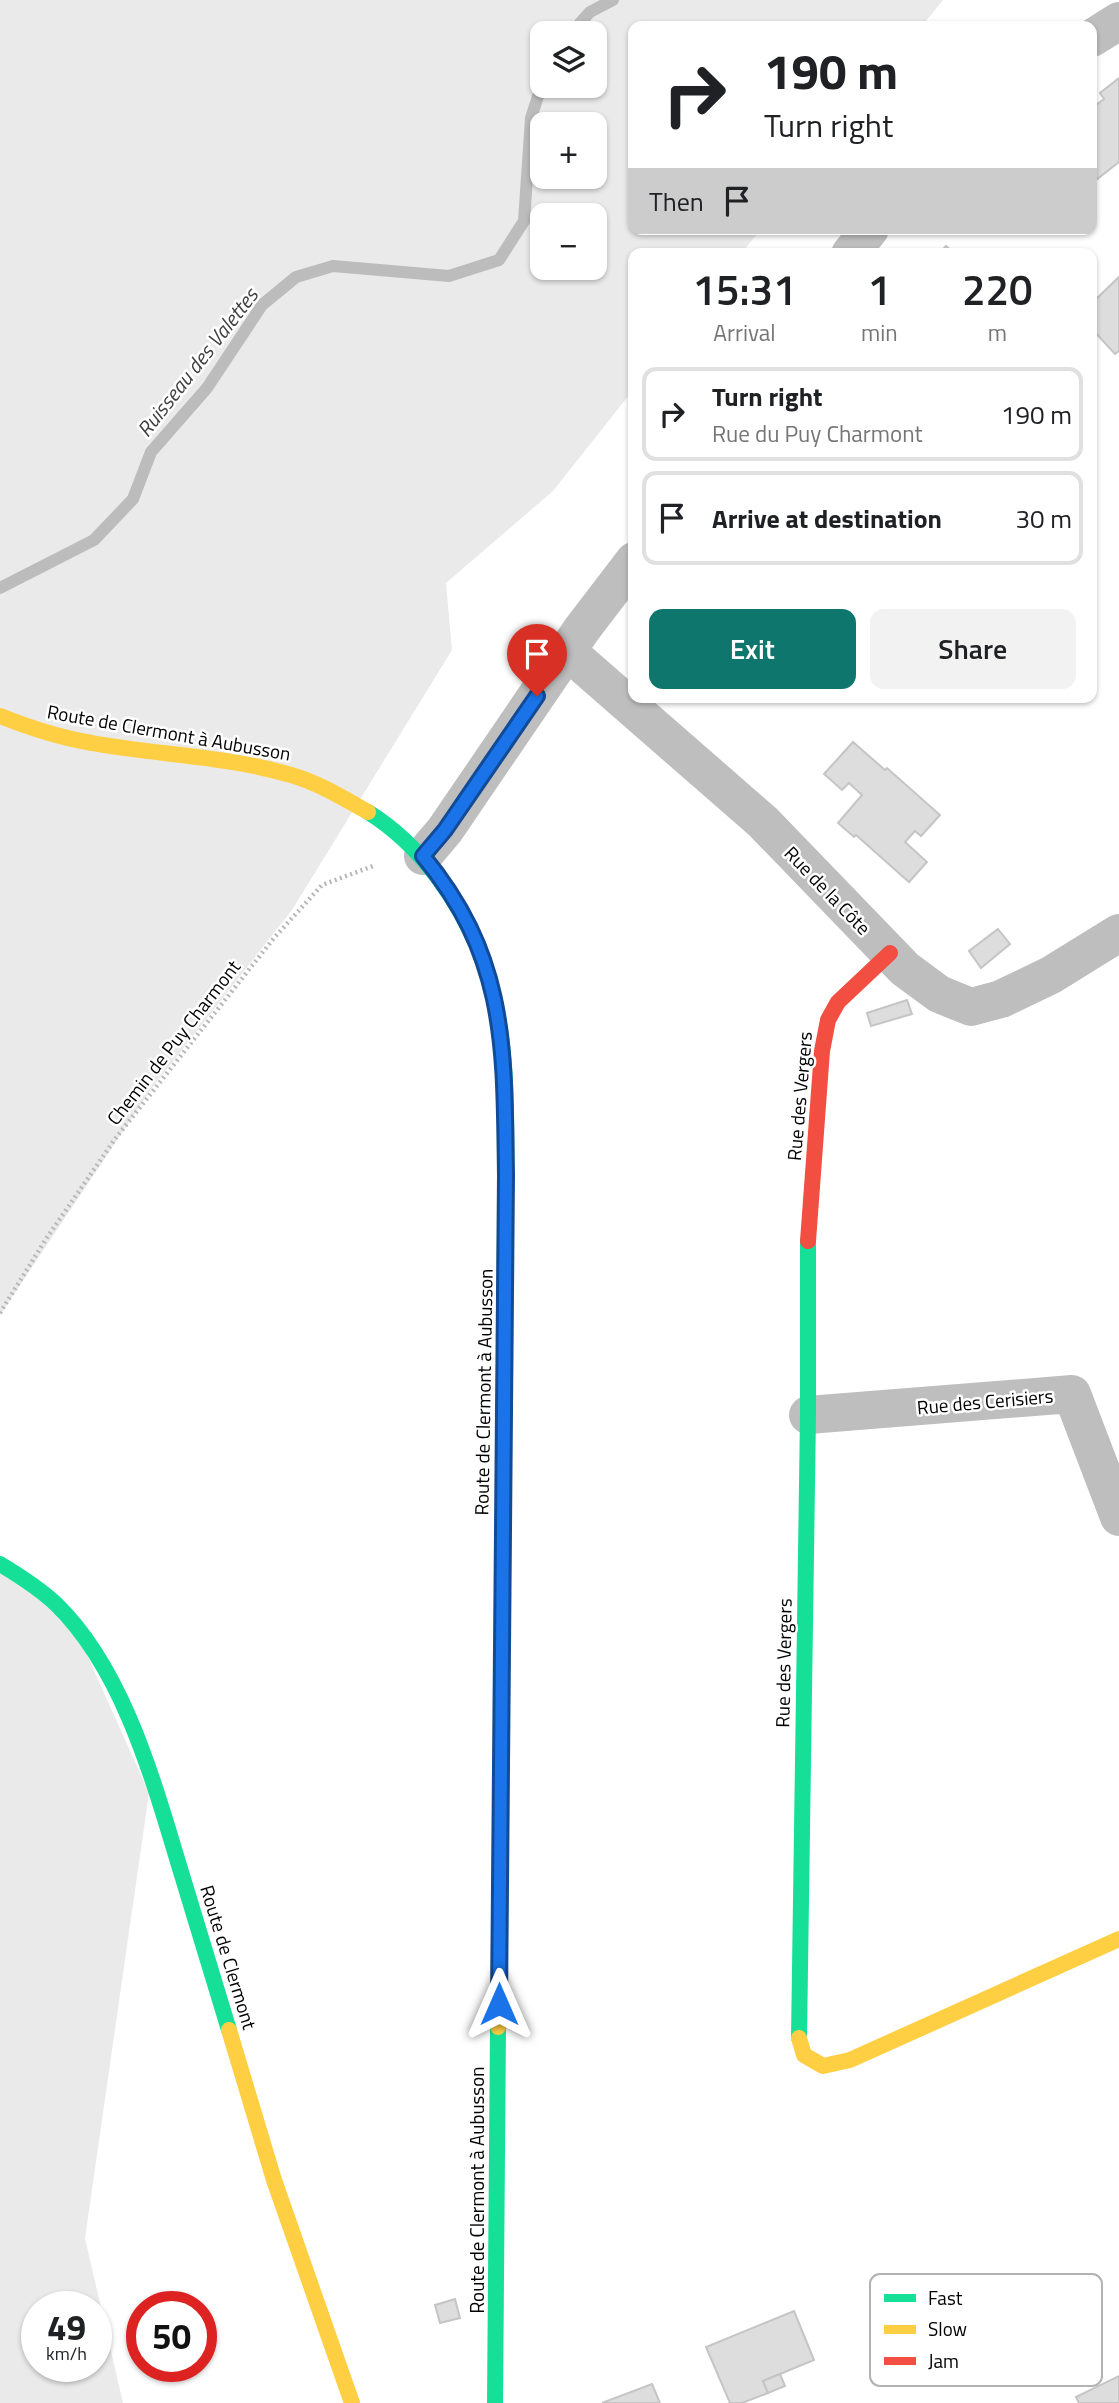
<!DOCTYPE html>
<meta charset="utf-8">
<style>
:root{--surface:#fff;--page:#f2f2f2;--text:#202124;--muted:#757577;--line:#e0e0e0;--accent:#0f766e}
body{margin:0;font-family:"Titillium Web",sans-serif;background:var(--page);color:var(--text);height:100vh;display:flex;flex-direction:column;font-size:26px;white-space:nowrap}
*{box-sizing:border-box;margin:0}
p{font-size:23px;color:var(--muted)}
.icon{flex:none;width:38px;height:38px;fill:none;stroke:currentColor;stroke-width:2;stroke-linecap:round;stroke-linejoin:round}
.map{position:relative;flex:1;overflow:hidden}
.drawer{position:absolute;left:628px;top:248px;width:469px;height:455px;display:flex;flex-direction:column;background:var(--surface);border-radius:14px;box-shadow:0 2px 5px #0004}
.drawer>*{flex:none}
.banner{position:absolute;left:628px;top:21px;width:469px;height:214px;border-radius:14px;box-shadow:0 2px 5px #0004;background:#fff;color:var(--text);overflow:hidden}
.fabs{position:absolute;left:530px;top:21px;display:grid;gap:14px}
.fabs a{display:grid;place-items:center;width:77px;height:77px;border-radius:14px;background:var(--surface);box-shadow:0 2px 5px #0004;font-size:35px}
.speed{position:absolute;left:21px;top:2291px;display:flex;gap:14px;font-size:35px;font-weight:700;text-align:center}
.speed>*{display:grid;place-content:center;width:91px;height:91px;border-radius:50%;background:var(--surface);box-shadow:0 2px 5px #0004;line-height:1}
.speed small{font-size:18px;font-weight:400}
.speed .limit{border:10px solid #d22;background:#fff;color:#111}
.pin{position:absolute;display:grid;place-items:center;width:60px;height:60px;color:#fff;margin:-72px -30px;border-radius:50% 50% 50% 0;rotate:-45deg;box-shadow:0 0 7px #0007}
.pin .icon{rotate:45deg}
.me{position:absolute;width:77px;margin:-38px;rotate:0deg;stroke-linejoin:round;filter:drop-shadow(0 0 5px #0008)}
.turn{display:flex;align-items:center;gap:24px;height:147px;padding:0 21px;font-size:32px}
.turn .icon{width:91px;height:91px;stroke-width:2.5}
.turn b{display:block;font-size:49px;line-height:60px}
.then{display:flex;align-items:center;height:66px;padding:0 21px;background:#0003;gap:14px;font-size:26px}
.eta{display:flex;justify-content:space-evenly;align-items:center;height:119px;text-align:center}
.eta b{font-size:42px;font-weight:600;line-height:49px}
.primary-button{display:flex;gap:14px;margin-top:auto;padding:14px 21px}
.primary-button a{flex:1;height:80px;border-radius:14px;background:var(--accent);color:#fff;font-size:28px;font-weight:600;line-height:80px;text-align:center}
.primary-button a+a{background:var(--page);color:var(--text)}
ul{padding:0;list-style:none}
li{display:flex;align-items:center;gap:21px;height:94px;margin:0 14px 10px;padding:0 7px;border:4px solid var(--line);border-radius:14px}
li div{flex:1}
li b{display:block;font-size:26px}
li em{font-style:normal}
.map>svg:first-child{display:block}
</style>
<div class="map">
<svg width="1119" height="2403" viewBox="0 0 1119 2403">
<rect width="100%" height="100%" fill="#fff"/>
<g fill="#eaeaea" fill-rule="evenodd">
<path d="M0,0H943L922,26H634V229H761L741,254H634L633,390L553,491L446,583L452,650L292,910L152,1088L0,1315ZM542,33H595V86H542ZM542,124H595V177H542ZM542,215H595V268H542Z"/>
<path d="M0,1563L65,1606L149,1793L85,2238L123,2403H0ZM37,2306H96V2366H37Z"/>
</g>
<g fill="none" stroke-linecap="round" stroke-linejoin="round">
<g stroke="#bcbcbc" stroke-width="12">
<polyline points="571,33 590,12 613,0"/>
<polyline points="0,588 94,540 133,499 151,452 207,388 262,305 296,277 333,266 449,276 499,260 524,221 531,118 542,84"/>
</g>
</g>
<g fill="#ddd" stroke="#c5c5c5" stroke-width="2">
<polygon points="1119,78 1119,162 1096,180 1092,175 1092,108 1104,99 1100,93"/>
<polygon points="946,246 955,254 939,254"/>
<polygon points="1119,277 1119,351 1115,354 1092,329 1092,303"/>
<polygon points="853,742 885,770 887,768 940,815 921,836 915,831 905,842 927,862 909,882 856,835 854,837 838,823 862,795 849,783 842,790 824,774"/>
<polygon points="998,929 1010,944 981,968 969,951"/>
<polygon points="907,1000 912,1014 871,1026 867,1013"/>
<polygon points="455,2299 460,2318 440,2323 435,2305"/>
<polygon points="794,2311 814,2360 763,2381 768,2393 742,2403 730,2403 706,2347"/>
<polygon points="780,2374 785,2386 768,2393 763,2381"/>
<polygon points="1119,2376 1119,2403 1079,2403 1076,2397"/>
<polygon points="652,2384 660,2403 602,2403"/>
</g>
<g fill="none" stroke-linecap="round" stroke-linejoin="round">
<polyline stroke="#b8b8b8" stroke-width="4.5" stroke-dasharray="2 3.5" stroke-linecap="butt" points="0,1313 46,1239 115,1139 274,938 322,885 373,866"/>
<g stroke="#bebebe" stroke-width="38">
<polyline points="1092,38 1119,21"/>
<polyline points="850,254 870,229"/>
<polyline points="567,651 763,822 905,969 939,994 971,1007 1001,999 1051,975 1119,933"/>
<polyline points="423,856 445,830 582,629 634,561"/>
<polyline points="808,1415 1072,1394 1119,1517"/>
</g>
<g stroke="#16e098" stroke-width="16">
<path d="M368,812C421,845 461,902 483,960C513,1039 506,1149 505,1233C505,1337 504,1441 503,1546"/>
<path d="M0,1564C20,1576 39,1588 56,1604C122,1668 152,1776 178,1862C195,1918 212,1974 229,2030"/>
<polyline points="799,2038 808,1415 808,1241"/>
<polyline points="495,2403 498,2027"/>
</g>
<g stroke="#ffcf43" stroke-width="16">
<path d="M0,716C30,728 60,738 92,743C158,755 226,756 291,775C319,783 343,798 368,812"/>
<polyline points="498,2027 503,1546"/>
<polyline points="229,2030 274,2180 352,2403"/>
<polyline points="799,2038 804,2055 823,2066 850,2060 1119,1939"/>
</g>
<polyline stroke="#f24e42" stroke-width="16" points="808,1241 822,1051 828,1020 838,1002 890,953"/>
</g>
<g fill="none" stroke-linecap="round" stroke-linejoin="round">
<g stroke="#114b97" stroke-width="18">
<path id="route" d="M499,2004L506,1175C504,1049 508,959 423,856L445,830L537,696"/>
</g>
<use href="#route" stroke="#1a73e8" stroke-width="12"/>
</g>
<g text-anchor="middle" dominant-baseline="central" stroke-width="5" stroke-linejoin="round" paint-order="stroke">
<g font-size="19" fill="#000" stroke="#fff">
<text transform="translate(169 732) rotate(10)">Route de Clermont à Aubusson</text>
<text transform="translate(828 890) rotate(46)">Rue de la Côte</text>
<text transform="translate(173 1042) rotate(-52)">Chemin de Puy Charmont</text>
<text transform="translate(799 1096) rotate(-85)">Rue des Vergers</text>
<text transform="translate(483 1392) rotate(-89)">Route de Clermont à Aubusson</text>
<text transform="translate(985 1401) rotate(-5)">Rue des Cerisiers</text>
<text transform="translate(783 1663) rotate(-89)">Rue des Vergers</text>
<text transform="translate(229 1957) rotate(73)">Route de Clermont</text>
<text transform="translate(476 2190) rotate(-90)">Route de Clermont à Aubusson</text>
</g>
<g font-size="21" font-style="italic" fill="#414141" stroke="#fff">
<text transform="translate(197 362) rotate(-52)">Ruisseau des Valettes</text>
</g>
</g>
<rect x="870" y="2274" width="232" height="112" rx="10" fill="#fff" stroke="#b2b2b2" stroke-width="2"/>
<rect x="884" y="2294" width="32" height="8" fill="#16e098"/>
<rect x="884" y="2325" width="32" height="9" fill="#ffcf43"/>
<rect x="884" y="2357" width="32" height="8" fill="#f24e42"/>
<g font-size="19" fill="#000">
<text x="928" y="2305">Fast</text>
<text x="928" y="2336">Slow</text>
<text x="928" y="2368">Jam</text>
</g>
</svg>
<div class="fabs">
<a><svg class="icon" aria-label="layers" viewBox="0 0 24 24"><path d="M12 4l9 5-9 5-9-5zM3 14l9 5 9-5"/></svg></a>
<a>+</a>
<a>−</a>
</div>
<div class="speed"><div>49<small>km/h</small></div><div class="limit">50</div></div>
<div class="pin" style="left:537px;top:696px;background:#d93025"><svg class="icon" aria-label="arrive" viewBox="0 0 24 24"><path d="M6 21V4h12l-3 4 3 4H6"/></svg></div>
<svg class="me" style="left:499px;top:2004px" viewBox="-20 -20 40 40"><path d="M0-17L14 15 0 8-14 15z" fill="#1a73e8" stroke="#fff" stroke-width="4"/></svg>
<div class="banner">
<div class="turn"><svg class="icon" aria-label="right" viewBox="0 0 24 24"><path d="M7 20v-9h11M14 6l5 5-5 5"/></svg><div><b>190 m</b>Turn right</div></div>
<div class="then">Then<svg class="icon" aria-label="arrive" viewBox="0 0 24 24"><path d="M6 21V4h12l-3 4 3 4H6"/></svg></div>
</div>
<section class="drawer">
<div class="eta">
<div><b>15:31</b><p>Arrival</p></div>
<div><b>1</b><p>min</p></div>
<div><b>220</b><p>m</p></div>
</div>
<ul>
<li><svg class="icon" aria-label="right" viewBox="0 0 24 24"><path d="M7 20v-9h11M14 6l5 5-5 5"/></svg><div><b>Turn right</b><p>Rue du Puy Charmont</p></div><em>190 m</em></li>
<li><svg class="icon" aria-label="arrive" viewBox="0 0 24 24"><path d="M6 21V4h12l-3 4 3 4H6"/></svg><div><b>Arrive at destination</b></div><em>30 m</em></li>
</ul>
<div class="primary-button"><a>Exit</a><a>Share</a></div>
</section>
</div>
